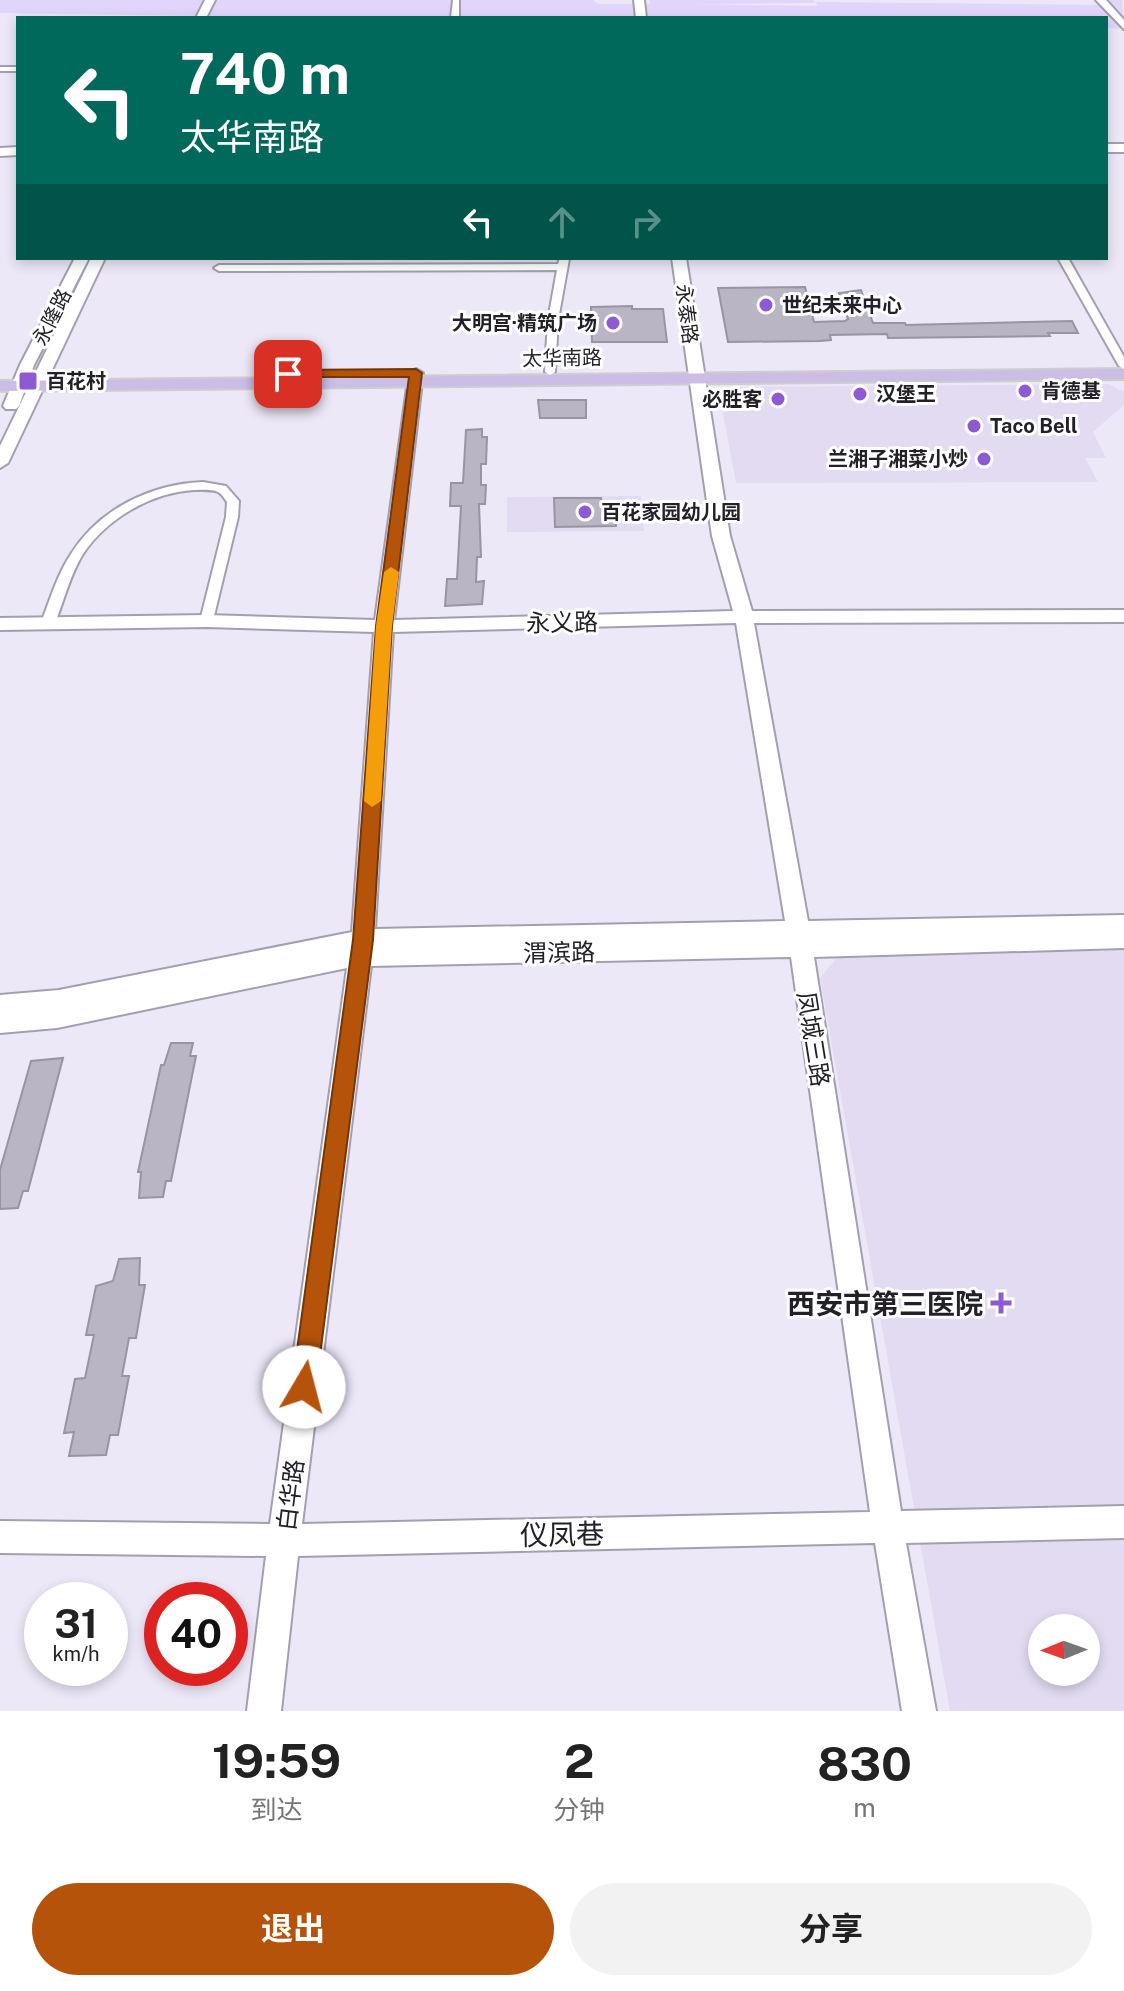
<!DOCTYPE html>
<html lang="zh">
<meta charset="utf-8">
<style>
:root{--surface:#fff;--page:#f2f2f2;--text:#222;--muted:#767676;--accent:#b45309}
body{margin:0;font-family:"Public Sans","Noto Sans SC",sans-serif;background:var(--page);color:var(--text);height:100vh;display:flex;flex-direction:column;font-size:30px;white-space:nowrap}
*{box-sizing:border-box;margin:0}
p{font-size:26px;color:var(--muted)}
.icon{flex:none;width:44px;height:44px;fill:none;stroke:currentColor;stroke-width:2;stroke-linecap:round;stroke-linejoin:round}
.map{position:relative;height:1711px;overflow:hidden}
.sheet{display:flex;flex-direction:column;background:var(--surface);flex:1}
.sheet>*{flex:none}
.banner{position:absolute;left:16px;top:16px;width:1092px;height:244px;border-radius:0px;box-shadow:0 4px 12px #0003;background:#00695c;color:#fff;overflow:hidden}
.needle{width:52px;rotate:269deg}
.tools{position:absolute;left:1028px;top:1614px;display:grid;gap:16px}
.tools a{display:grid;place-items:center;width:72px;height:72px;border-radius:50%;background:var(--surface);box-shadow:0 4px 12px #0003;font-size:40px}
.speed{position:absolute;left:24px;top:1582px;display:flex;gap:16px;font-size:40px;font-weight:700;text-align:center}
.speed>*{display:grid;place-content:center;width:104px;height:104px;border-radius:50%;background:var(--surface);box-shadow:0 4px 12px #0003;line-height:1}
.speed small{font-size:20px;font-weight:400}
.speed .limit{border:12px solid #d22;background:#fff;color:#111}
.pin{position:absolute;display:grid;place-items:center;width:68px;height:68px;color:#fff;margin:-34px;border-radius:16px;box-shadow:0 4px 12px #0006}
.me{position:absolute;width:88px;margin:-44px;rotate:8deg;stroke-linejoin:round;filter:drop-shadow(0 0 6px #0008)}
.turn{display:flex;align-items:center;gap:28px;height:168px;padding:0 32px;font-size:36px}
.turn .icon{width:104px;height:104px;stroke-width:2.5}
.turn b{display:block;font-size:56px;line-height:68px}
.lanes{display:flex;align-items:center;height:76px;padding:0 32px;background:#0003;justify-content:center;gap:40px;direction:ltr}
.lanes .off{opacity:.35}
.eta{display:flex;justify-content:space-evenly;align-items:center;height:136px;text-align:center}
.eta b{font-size:48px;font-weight:700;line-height:56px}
.action{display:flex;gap:16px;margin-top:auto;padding:16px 32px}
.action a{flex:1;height:92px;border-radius:48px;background:var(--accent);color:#fff;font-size:32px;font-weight:700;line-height:92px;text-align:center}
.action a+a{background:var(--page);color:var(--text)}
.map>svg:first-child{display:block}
</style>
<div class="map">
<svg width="1124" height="1711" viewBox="0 0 1124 1711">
<rect width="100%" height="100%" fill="#ede8f8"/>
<g fill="#e2dbf2" fill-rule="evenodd">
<polygon points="1109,384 1124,392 1124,405 1093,432 1106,458 1085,458 1098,482 736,483 720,398 737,387"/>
<polygon points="641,496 644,531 507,532 507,497"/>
<path d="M1124,950V1711H950L820,978L838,956ZM1042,1628H1086V1672H1042Z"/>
</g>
<polygon fill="#e2d5fb" points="0,0 593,0 598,4 650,4 650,0 813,0 815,3 690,4 817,6 816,2 1110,5 1106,0 1122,0 1124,29 1106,28 1106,18 351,18 0,13"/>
<g fill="#bab5c5" stroke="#9894a3" stroke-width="2">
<polygon points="805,287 814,322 845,321 848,319 839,293 861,290 873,323 905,323 906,325 1072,321 1078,333 1048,333 1050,336 888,338 887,334 830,335 831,340 820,341 728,342 718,288"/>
<polygon points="632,306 632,309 663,309 667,342 592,342 591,307"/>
<polygon points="538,400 586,400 586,418 540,418"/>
<polygon points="482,429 482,437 487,437 486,464 481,464 481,485 486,485 485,504 479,504 481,557 477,557 476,582 484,581 482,604 445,606 447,579 457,579 461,506 450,506 451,483 463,483 466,430"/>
<polygon points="554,498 601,498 602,505 614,505 616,526 555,527"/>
<polygon points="171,1043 193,1043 190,1056 196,1056 171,1181 166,1181 163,1197 139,1198 141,1172 138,1172 161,1065 164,1065"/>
<polygon points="63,1058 28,1191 23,1191 18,1208 0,1209 0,1170 31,1061"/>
<polygon points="140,1258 139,1285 145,1285 136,1338 129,1338 122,1376 129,1376 118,1435 110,1435 106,1455 69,1456 74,1432 64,1433 75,1379 85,1378 94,1335 86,1335 96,1286 113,1281 119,1259"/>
</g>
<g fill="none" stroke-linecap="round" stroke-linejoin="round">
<g stroke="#a49fae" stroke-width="4">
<g id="street">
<polygon points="453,0 459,0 459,18 451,18"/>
<rect x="0" y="67" width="18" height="4"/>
<polygon points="560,258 569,259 558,320 555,372 550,375 545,372 548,320 557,270 219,271 214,268 219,265 558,264"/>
<polygon points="1058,258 1068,258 1124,357 1124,369 1119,366"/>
<path d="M203,482L226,486L239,501L238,517L212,624H202L200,621L226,517L227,502C224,498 222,494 218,492C212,489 201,490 194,490C152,492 106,519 83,554C70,575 64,600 55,623L53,626H43L41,623C50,600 57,575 71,554C99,509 151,484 203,482Z"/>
</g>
</g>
<g stroke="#a49fae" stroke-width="4">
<g id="secondary">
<polygon points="205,0 215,0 206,18 196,18"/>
<polygon points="634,0 644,0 646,18 636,18"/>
<polygon points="1096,0 1106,0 1124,20 1124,29"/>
<rect x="1106" y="144" width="18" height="8"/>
<polygon points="18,147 18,155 0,156 0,148"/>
<polygon points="75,258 89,258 34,365 19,406 16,409 6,409 3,406 20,365"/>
<polygon points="91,258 105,258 8,463 0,468 0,446"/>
<path d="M672,258H686L730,536L752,611L1124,610V622L754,623L808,921L1124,915V948L814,957L901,1511L1124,1506V1538L906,1543L936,1711H902L875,1543L298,1556L281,1711H247L266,1556L0,1553V1521L270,1524L347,968L57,1028L0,1033V995L59,990L352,932L374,632L207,627L0,630V618L207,615L375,620L409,373L416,369L423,373L394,620L733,611L712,536ZM736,623L785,921L375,929L393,632ZM791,957L870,1512L302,1524L371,966Z"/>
</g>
</g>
<g stroke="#cfcecf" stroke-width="4">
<polygon id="primary" points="1124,369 1124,379 0,391 0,381"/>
</g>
<use href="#street" fill="#fff" fill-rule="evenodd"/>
<use href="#secondary" fill="#fff" fill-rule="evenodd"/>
<use href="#primary" fill="#ccbde6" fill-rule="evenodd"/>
</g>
<polygon fill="#b45309" stroke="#753606" stroke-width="2" points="416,369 422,373 392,626 373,940 316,1387 312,1395 304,1399 295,1395 292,1387 353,940 376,626 409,377 288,377 282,374 288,370"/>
<polygon fill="#f59e0b" points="391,567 399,572 392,626 381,801 372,807 364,801 376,626 384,572"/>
<g fill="#8d5ad3" stroke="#fff" stroke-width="3">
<circle cx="766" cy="305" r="8"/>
<circle cx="613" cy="323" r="8"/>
<rect x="18" y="371" width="20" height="20" rx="4"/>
<circle cx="1025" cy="391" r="8"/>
<circle cx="860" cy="394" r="8"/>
<circle cx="778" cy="399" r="8"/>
<circle cx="974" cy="426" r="8"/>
<circle cx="984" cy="459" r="8"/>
<circle cx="585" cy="512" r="8"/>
<path d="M997 1291h8v8h8v8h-8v8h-8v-8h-8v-8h8z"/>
</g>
<g text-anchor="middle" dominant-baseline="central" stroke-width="6" stroke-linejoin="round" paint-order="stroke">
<g font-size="20" font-weight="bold" fill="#232127" stroke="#fff" text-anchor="start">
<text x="782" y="305">世纪未来中心</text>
<text x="597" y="323" text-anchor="end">大明宫·精筑广场</text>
<text x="46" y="381">百花村</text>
<text x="1041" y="391">肯德基</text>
<text x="876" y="394">汉堡王</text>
<text x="762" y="399" text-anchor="end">必胜客</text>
<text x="990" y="426">Taco Bell</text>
<text x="968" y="459" text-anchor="end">兰湘子湘菜小炒</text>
<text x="601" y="512">百花家园幼儿园</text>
</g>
<g font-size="20" fill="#232127" stroke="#fff">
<text transform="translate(687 314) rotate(83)">永泰路</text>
<text transform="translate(52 317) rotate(-63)">永隆路</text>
<text transform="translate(562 358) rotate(-1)">太华南路</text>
</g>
<g font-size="24" fill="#232127" stroke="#fff">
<text transform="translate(562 622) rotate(-1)">永义路</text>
<text transform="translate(559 952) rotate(-1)">渭滨路</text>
<text transform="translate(814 1039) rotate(81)">凤城三路</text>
<text transform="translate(290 1495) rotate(-83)">白华路</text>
</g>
<g font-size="28" font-weight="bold" fill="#232127" stroke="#fff" text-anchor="end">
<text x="983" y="1303">西安市第三医院</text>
</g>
<g font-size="28" fill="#232127" stroke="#fff">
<text transform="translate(562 1534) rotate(-1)">仪凤巷</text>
</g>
</g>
</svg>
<div class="tools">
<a><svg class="needle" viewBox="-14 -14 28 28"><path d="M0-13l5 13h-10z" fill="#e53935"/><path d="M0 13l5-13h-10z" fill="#767676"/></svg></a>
</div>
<div class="speed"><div>31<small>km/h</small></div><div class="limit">40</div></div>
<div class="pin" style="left:288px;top:374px;background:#d93025"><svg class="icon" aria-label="arrive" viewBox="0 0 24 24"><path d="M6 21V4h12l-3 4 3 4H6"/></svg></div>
<svg class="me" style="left:304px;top:1387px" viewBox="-20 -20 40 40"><circle r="19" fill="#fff"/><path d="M0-13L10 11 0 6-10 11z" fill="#b45309"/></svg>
<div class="banner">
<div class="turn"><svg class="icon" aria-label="left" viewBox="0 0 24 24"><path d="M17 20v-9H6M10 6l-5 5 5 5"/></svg><div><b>740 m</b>太华南路</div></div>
<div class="lanes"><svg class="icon" aria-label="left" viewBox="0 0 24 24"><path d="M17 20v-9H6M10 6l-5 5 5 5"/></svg><svg class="icon off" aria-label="ahead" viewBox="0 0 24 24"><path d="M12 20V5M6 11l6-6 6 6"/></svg><svg class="icon off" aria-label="right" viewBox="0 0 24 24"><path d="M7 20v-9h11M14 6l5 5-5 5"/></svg></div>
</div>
</div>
<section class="sheet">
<div class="eta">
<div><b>19:59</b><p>到达</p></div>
<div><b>2</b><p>分钟</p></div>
<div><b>830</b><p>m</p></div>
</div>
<div class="action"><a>退出</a><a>分享</a></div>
</section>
